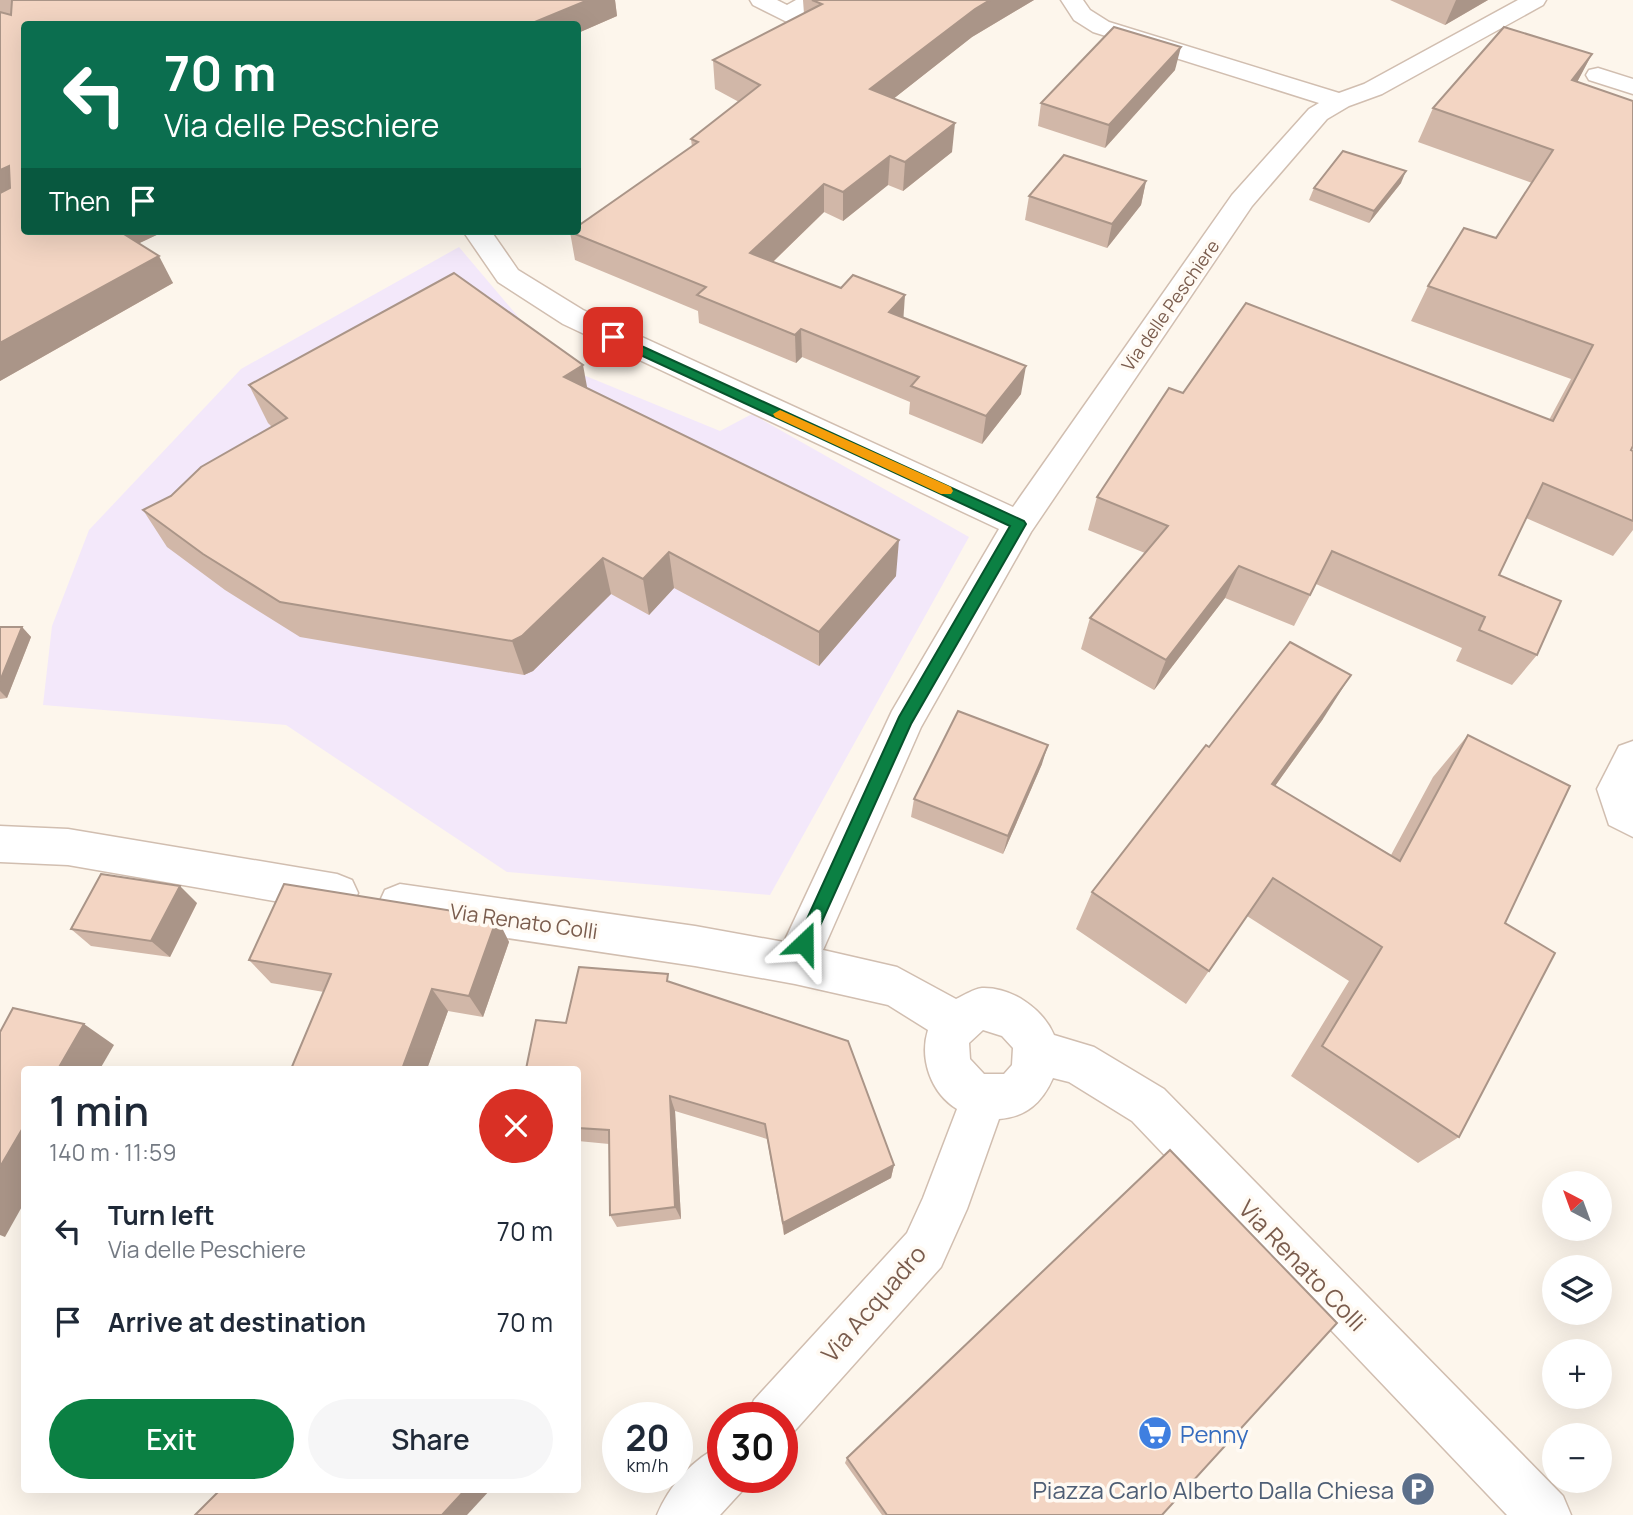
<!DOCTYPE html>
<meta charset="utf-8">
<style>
:root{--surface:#fff;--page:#f6f6f7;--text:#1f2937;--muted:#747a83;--accent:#0b8043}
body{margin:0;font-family:Manrope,sans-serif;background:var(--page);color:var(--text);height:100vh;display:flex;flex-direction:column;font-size:26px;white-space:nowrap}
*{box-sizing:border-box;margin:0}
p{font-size:23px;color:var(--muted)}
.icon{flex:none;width:38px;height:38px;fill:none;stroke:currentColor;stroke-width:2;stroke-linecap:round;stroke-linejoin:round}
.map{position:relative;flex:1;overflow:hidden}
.drawer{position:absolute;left:21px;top:1066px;width:560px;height:427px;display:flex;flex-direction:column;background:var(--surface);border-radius:7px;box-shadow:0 7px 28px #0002}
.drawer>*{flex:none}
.top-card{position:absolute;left:21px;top:21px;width:560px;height:214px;border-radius:7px;box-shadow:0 7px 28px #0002;background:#0b6e4f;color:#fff;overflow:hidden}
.needle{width:46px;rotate:319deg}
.buttons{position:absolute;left:1542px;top:1171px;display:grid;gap:14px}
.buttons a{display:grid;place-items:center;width:70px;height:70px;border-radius:50%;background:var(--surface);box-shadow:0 7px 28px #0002;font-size:35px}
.speed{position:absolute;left:602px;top:1402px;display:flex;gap:14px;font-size:35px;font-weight:700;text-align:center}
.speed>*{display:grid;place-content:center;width:91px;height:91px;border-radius:50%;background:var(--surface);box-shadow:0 7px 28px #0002;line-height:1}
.speed small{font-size:18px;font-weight:400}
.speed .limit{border:10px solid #d22;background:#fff;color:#111}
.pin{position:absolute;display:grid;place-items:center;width:60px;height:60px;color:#fff;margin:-30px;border-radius:14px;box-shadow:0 4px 10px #0006}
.me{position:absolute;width:77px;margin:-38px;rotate:23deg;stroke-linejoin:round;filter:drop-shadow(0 0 5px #0008)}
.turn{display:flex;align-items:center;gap:24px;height:147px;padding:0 28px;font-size:32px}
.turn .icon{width:91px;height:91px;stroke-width:2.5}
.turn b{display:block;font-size:49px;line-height:60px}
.then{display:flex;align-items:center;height:66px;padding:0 28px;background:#0003;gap:14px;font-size:26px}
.round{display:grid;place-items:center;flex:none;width:74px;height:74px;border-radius:37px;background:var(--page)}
.summary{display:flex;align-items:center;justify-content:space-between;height:119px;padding:0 28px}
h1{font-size:42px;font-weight:600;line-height:52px}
.cta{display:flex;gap:14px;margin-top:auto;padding:14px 28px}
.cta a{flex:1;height:80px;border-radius:42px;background:var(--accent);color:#fff;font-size:28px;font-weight:600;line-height:80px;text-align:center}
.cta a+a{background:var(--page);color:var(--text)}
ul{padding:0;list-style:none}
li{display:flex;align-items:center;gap:21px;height:91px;padding:0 28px}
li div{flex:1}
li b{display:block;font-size:26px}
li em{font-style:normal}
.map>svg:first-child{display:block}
</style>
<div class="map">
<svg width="1633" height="1515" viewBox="0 0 1633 1515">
<rect width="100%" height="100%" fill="#fdf6ec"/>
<polygon fill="#f3e8fa" points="459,247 559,365 720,431 752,414 969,537 770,895 507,872 286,725 43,705 52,626 89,530 241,369"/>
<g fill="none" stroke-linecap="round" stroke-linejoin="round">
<g stroke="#d1beb0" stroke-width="3">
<g id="minor">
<polygon points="750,0 777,0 787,5 796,0 823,0 795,20 787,22 753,5"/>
<path d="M1061,0H1083L1090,10L1109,22L1339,93L1364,84L1518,0H1546L1543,5L1382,94L1349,106L1327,119L1252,206L1031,532L921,727L823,950L897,967L956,999C964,995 974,989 982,988C1012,987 1043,1009 1054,1035L1094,1047L1164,1089L1563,1496L1571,1515H1507L1132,1121L1069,1082L1053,1078C1042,1103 1026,1117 999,1119L967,1209L941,1267L790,1436L782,1440V1418H746L754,1400L907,1233L923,1198L957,1109C931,1093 919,1059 928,1030L888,1005L795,984L695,966L400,922L385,916L379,903L385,890L400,884L695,926L784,942L892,711L999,529L563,324L498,282L463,231H491L518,270L583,310L1013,507L1232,195L1309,109L1319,103L1093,32L1074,20ZM983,1030L1002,1036L1013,1048L1012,1065L1004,1074H984L970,1059L969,1043Z"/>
<polygon points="1598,68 1633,79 1633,94 1589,80 1586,75 1589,70"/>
<polygon points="1633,741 1633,837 1609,825 1597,789 1619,746"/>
<polygon points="0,826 68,829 337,874 352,880 358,893 352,906 337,912 68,865 0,862"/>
<path d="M723,1445V1477H748L742,1491L720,1515H657C669,1486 693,1458 723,1445Z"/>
</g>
</g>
<use href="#minor" fill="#fff" fill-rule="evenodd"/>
</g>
<g fill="#d1b7a8">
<polygon points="0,0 615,0 617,16 578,33 578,24 24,24 24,231 165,231 139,243 173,283 0,381"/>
<polygon points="803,0 1034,0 972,37 893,99 952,152 903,191 888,185 843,221 824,212 773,262 904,318 1021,394 982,444 909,414 910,402 802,357 796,363 699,323 698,311 575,260 570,232 692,147 691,139 739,102 715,89 713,60 804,14"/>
<polygon points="1390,0 1488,0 1445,25"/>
<polygon points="1592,54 1577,82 1631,450 1633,451 1633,530 1613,556 1526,518 1499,575 1537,655 1512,685 1456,661 1462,648 1316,584 1294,626 1225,598 1154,690 1081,649 1090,618 1145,553 1088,530 1097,497 1183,393 1549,420 1571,379 1411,321 1428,286 1496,238 1532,183 1418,142 1433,108"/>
<polygon points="1175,70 1105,148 1038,126 1041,103"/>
<polygon points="1146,181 1141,205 1107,248 1025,220 1029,196"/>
<polygon points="1401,183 1369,223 1309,200 1314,188"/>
<polygon points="249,385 588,388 896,576 819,666 674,588 649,615 611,594 533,671 524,675 300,637 225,590 167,547 143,510 171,496 272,427 268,423"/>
<polygon points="0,627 22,627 31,637 7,698 0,699"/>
<polygon points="1323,719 1275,786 1391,855 1433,777 1468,735 1505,923 1459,1137 1418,1163 1291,1076 1349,981 1247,916 1186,1004 1076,929 1092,892 1209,747"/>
<polygon points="1042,764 1003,854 911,817 914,799"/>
<polygon points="197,903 170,957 91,946 71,929"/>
<polygon points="497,918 509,942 483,1017 448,1011 427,1069 291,1069 324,992 271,983 249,960"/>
<polygon points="670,982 894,1165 891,1178 784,1235 767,1139 675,1111 681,1219 617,1227 610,1215 609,1144 578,1141 578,1069 566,1023"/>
<polygon points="847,1458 1162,1515 882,1515 845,1463"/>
</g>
<g fill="#aa9588">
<polygon points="588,0 615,0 617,16 578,33 578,24 530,24"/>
<polygon points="990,0 1034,0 972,37 869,118 870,89 975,9"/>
<polygon points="1456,0 1488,0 1445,25"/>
<polygon points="1181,47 1175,70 1105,148 1109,125"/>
<polygon points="1592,54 1574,88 1572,80"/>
<polygon points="955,123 952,152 903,191 905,162"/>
<polygon points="890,156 888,185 843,221 843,192"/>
<polygon points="9,166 24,193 0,204 0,170"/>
<polygon points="1406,171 1401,183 1369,223 1374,211"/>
<polygon points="1146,181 1141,205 1107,248 1112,224"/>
<polygon points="824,184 824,212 752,282 750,253"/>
<polygon points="112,231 165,231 123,251"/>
<polygon points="159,256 173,283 0,381 0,343"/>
<polygon points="905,295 903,324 889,312"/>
<polygon points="801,329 802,357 796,363 795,335"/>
<polygon points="583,365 590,403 564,377"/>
<polygon points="1026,366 1021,394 982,444 986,416"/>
<polygon points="899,540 896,576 819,666 819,632"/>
<polygon points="669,552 674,588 649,615 643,579"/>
<polygon points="603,558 611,594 533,671 524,675 512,641"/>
<polygon points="1239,566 1225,598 1154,690 1166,660"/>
<polygon points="22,627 31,637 7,698 0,691 0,681"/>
<polygon points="1351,675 1323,719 1247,825 1272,784"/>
<polygon points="1048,745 1042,764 1003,854 1008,836"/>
<polygon points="180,886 197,903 170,957 151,941"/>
<polygon points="497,918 509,942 483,1017 469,996"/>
<polygon points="432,989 448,1011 427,1069 402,1069"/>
<polygon points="84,1024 114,1045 100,1069 58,1069"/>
<polygon points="670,1096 675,1111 681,1219 675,1207"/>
<polygon points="24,1126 24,1203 5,1237 0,1235 0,1167"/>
<polygon points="894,1165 891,1178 784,1235 783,1223"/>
<polygon points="466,1489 491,1489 467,1515 442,1515"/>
</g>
<g fill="#f3d5c3" stroke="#aa9588" stroke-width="2">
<polygon points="12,0 588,0 530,24 24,24 24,231 119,231 159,256 0,343 0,193 10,188 9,166 0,170 0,12 11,15"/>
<polygon points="812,0 990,0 975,9 870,89 955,123 905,162 890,156 843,192 824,184 750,253 841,288 853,275 905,295 889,312 1026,366 986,416 911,386 919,377 801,329 795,335 697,295 706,287 570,232 578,231 578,226 698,142 691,139 760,85 713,60 822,4"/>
<polygon points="1114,27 1181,47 1109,125 1041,103"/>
<polygon points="1504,27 1592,54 1572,80 1633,101 1633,446 1631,450 1633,451 1633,521 1543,483 1499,575 1561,601 1537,655 1479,630 1485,617 1332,551 1310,595 1239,566 1166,660 1090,618 1168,526 1097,497 1169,388 1183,393 1246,303 1553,421 1593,345 1428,286 1464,228 1496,238 1553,150 1433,108"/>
<polygon points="1343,151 1406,171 1374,211 1314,188"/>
<polygon points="1064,155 1146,181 1112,224 1029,196"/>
<polygon points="454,273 583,365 564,377 899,540 819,632 669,552 643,579 603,558 522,636 512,641 280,602 203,554 143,510 171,496 201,467 287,418 249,385"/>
<polygon points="0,627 22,627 0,681"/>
<polygon points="1290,642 1351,675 1272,784 1400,861 1468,735 1570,786 1505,923 1555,953 1459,1137 1322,1046 1382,947 1273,878 1209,971 1092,892 1206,745 1209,747"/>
<polygon points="958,711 1048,745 1008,836 914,799"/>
<polygon points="101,874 180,886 151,941 71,929"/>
<polygon points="284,884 497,918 469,996 432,989 402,1069 291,1069 331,974 249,960"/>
<polygon points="579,967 668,974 667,981 848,1041 894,1165 783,1223 765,1124 670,1096 675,1207 610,1215 609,1130 578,1128 578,1069 526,1069 536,1020 566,1023"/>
<polygon points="13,1008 84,1024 58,1069 24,1069 24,1126 0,1167 0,1032"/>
<polygon points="1170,1150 1337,1323 1162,1515 887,1515 847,1458"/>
<polygon points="221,1489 466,1489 442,1515 195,1515"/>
</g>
<polygon fill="#0b8043" stroke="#07532c" stroke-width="2" points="613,333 1024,521 1026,524 911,724 810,948 804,951 798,948 796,943 899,717 1010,526 608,340 607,337"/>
<polygon fill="#f59e0b" points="780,410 951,487 953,491 951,494 941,494 775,417 773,414"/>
<defs>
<g id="supermarket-disc" transform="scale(1.75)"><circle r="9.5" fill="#3f7fe0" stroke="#fffaf3"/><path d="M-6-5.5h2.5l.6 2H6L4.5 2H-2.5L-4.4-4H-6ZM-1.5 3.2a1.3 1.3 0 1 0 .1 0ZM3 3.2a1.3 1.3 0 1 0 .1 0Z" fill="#fff"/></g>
<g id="parking-disc" transform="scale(1.75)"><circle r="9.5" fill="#5c6f8a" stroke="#fffaf3"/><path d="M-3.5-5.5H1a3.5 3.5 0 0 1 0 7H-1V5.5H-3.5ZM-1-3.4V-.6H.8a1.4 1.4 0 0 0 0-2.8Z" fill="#fff"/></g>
</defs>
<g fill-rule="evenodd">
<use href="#supermarket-disc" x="1155" y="1433"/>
<use href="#parking-disc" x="1418" y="1489"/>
</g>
<g text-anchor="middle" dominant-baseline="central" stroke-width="7" stroke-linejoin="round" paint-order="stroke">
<g font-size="18" fill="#7a5c4d" stroke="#fffaf3">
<text transform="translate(1170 305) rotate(-55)">Via delle Peschiere</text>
</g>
<g font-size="21" fill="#7a5c4d" stroke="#fffaf3">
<text transform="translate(524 921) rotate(8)">Via Renato Colli</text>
</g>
<g font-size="24" fill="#7a5c4d" stroke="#fffaf3">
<text transform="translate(1303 1265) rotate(46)">Via Renato Colli</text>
<text transform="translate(873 1303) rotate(-49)">Via Acquadro</text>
</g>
<g font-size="24" fill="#366cbe" stroke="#fffaf3" text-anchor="start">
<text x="1180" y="1433">Penny</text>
</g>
<g font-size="24" fill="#4e5e75" stroke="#fffaf3" text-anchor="end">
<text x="1394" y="1489">Piazza Carlo Alberto Dalla Chiesa</text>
</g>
</g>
</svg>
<div class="buttons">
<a><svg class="needle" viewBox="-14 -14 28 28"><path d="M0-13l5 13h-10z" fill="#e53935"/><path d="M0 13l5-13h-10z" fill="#747a83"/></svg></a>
<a><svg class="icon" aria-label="layers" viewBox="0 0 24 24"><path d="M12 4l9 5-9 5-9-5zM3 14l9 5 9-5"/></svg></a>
<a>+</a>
<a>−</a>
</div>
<div class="speed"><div>20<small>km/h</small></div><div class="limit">30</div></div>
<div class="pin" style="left:613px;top:337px;background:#d93025"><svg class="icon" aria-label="arrive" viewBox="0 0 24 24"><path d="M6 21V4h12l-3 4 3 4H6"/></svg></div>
<svg class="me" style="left:804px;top:943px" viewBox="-20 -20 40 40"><path d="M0-17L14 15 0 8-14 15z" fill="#0b8043" stroke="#fff" stroke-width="4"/></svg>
<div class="top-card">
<div class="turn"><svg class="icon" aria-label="left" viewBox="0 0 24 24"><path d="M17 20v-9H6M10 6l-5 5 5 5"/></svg><div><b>70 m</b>Via delle Peschiere</div></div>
<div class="then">Then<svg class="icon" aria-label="arrive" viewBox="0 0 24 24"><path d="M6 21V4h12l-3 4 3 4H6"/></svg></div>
</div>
<section class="drawer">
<div class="summary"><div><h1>1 min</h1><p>140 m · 11:59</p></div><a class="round" style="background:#d93025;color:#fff"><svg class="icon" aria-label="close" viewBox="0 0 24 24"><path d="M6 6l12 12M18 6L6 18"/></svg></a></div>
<ul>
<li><svg class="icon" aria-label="left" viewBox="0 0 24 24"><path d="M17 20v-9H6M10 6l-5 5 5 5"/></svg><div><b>Turn left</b><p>Via delle Peschiere</p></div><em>70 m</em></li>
<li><svg class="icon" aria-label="arrive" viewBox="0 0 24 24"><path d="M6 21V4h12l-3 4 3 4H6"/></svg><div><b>Arrive at destination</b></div><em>70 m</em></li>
</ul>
<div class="cta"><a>Exit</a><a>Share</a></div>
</section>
</div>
